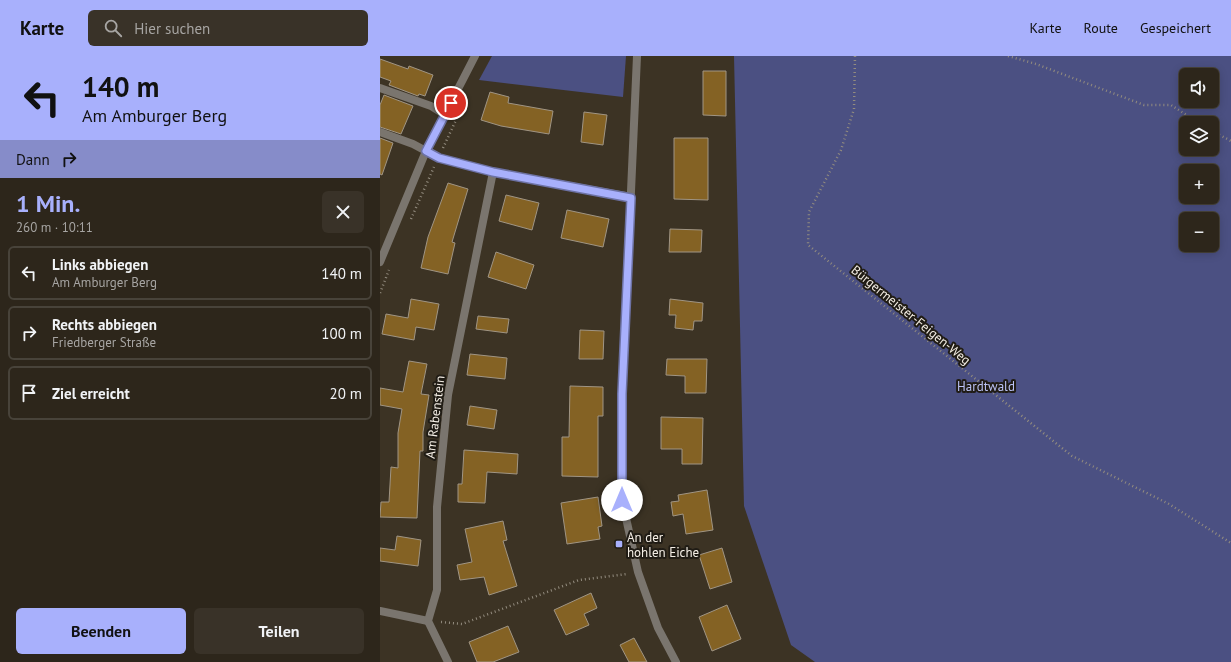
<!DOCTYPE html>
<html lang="de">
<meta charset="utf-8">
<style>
:root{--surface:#2d261b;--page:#393228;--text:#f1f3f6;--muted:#a7a5a3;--line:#48433a;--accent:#a8b0fc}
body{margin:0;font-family:"PT Sans",sans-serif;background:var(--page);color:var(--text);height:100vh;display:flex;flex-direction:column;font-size:15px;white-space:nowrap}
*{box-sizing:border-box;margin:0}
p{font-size:13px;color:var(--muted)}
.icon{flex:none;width:22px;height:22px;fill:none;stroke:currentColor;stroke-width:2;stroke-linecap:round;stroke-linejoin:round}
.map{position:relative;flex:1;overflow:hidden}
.panel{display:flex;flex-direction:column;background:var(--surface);width:380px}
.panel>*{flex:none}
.top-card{background:#a8b0fc;color:#111;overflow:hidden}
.buttons{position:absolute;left:799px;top:12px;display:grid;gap:8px}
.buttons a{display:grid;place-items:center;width:40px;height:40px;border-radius:6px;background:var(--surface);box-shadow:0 2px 10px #0003,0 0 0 1px var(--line);font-size:20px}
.pin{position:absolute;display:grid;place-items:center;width:34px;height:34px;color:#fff;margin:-17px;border:2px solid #fff;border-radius:50%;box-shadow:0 1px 4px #0007}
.me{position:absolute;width:44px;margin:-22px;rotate:0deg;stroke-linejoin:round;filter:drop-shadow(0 0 3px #0008)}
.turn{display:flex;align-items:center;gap:14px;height:84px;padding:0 16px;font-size:18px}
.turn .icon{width:52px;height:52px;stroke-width:2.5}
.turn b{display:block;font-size:28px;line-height:34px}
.then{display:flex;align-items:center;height:38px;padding:0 16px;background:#0003;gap:8px;font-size:15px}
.round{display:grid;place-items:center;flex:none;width:42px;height:42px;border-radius:6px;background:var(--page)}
.head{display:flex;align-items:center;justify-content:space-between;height:68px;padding:0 16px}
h1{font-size:24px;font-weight:700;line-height:30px;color:var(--accent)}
.cta{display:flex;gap:8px;margin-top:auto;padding:8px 16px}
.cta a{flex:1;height:46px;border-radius:6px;background:var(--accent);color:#111;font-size:16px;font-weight:700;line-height:46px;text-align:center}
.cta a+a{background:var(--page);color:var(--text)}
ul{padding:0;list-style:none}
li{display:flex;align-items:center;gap:12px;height:54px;margin:0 8px 6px;padding:0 8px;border:2px solid var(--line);border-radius:6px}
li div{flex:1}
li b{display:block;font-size:15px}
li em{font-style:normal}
header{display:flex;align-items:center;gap:24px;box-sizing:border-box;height:56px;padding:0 20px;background:var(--accent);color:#111}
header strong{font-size:19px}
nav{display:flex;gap:22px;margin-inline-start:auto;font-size:14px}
.search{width:280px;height:36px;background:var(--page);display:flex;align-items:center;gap:10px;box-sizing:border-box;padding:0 14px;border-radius:6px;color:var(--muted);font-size:15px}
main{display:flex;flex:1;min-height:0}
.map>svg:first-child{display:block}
</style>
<header>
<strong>Karte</strong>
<div class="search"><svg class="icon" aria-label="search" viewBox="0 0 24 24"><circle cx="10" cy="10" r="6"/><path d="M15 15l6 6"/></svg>Hier suchen</div>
<nav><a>Karte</a><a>Route</a><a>Gespeichert</a></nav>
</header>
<main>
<section class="panel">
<div class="top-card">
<div class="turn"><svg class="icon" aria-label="left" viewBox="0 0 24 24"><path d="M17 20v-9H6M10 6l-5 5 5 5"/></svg><div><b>140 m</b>Am Amburger Berg</div></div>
<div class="then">Dann<svg class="icon" aria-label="right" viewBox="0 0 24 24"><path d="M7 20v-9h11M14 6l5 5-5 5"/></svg></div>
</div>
<div class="head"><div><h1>1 Min.</h1><p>260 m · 10:11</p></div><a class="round"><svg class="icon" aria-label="close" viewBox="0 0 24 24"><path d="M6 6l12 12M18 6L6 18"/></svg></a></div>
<ul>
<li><svg class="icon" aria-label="left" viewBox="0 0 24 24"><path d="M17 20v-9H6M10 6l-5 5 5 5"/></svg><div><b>Links abbiegen</b><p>Am Amburger Berg</p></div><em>140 m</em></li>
<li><svg class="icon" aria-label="right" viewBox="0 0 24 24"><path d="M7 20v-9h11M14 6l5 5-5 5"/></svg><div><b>Rechts abbiegen</b><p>Friedberger Straße</p></div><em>100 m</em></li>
<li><svg class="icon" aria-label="arrive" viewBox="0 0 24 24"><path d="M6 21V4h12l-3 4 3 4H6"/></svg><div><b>Ziel erreicht</b></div><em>20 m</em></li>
</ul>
<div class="cta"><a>Beenden</a><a>Teilen</a></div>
</section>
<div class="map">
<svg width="851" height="606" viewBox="0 0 851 606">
<rect width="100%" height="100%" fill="#3c3324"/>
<g fill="#4b5082" fill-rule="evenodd">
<polygon points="112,0 246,0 243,41 99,24"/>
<path d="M354,0H851V606H435L411,589L364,450ZM806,19H832V45H806ZM806,67H832V93H806ZM806,115H832V141H806ZM806,163H832V189H806Z"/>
</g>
<g fill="#846224" stroke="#a09584">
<polygon points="0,3 28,13 29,10 53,19 45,40 39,38 38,40 9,29 11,25 0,21"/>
<polygon points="323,15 346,15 346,60 323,59"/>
<polygon points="110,36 129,41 128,47 173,55 169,78 121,70 101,64"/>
<polygon points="4,39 33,50 21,78 0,71 0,49"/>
<polygon points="204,56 227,59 223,89 201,86"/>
<polygon points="0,82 13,87 2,119 0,118"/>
<polygon points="294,82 328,82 328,144 294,143"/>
<polygon points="68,127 88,133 72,186 75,187 68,218 41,212 48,181"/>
<polygon points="126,139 159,147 152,174 119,165"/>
<polygon points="187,154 229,163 223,191 181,182"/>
<polygon points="290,173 322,174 321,196 289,196"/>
<polygon points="116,196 154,209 146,233 108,221"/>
<polygon points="31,243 59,248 54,274 36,271 34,284 2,278 6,258 28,262"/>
<polygon points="290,243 323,247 322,265 314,265 313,274 295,272 296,259 289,259"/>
<polygon points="98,260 129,263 127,277 96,273"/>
<polygon points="200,274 224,275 223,303 199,303"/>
<polygon points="90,298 127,302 125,323 87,319"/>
<polygon points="287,303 327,303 326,337 305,337 305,320 286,319"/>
<polygon points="29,305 47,308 41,338 49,339 43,376 43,395 40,395 37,462 0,461 1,446 9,446 11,411 18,412 18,377 22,353 0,349 0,332 23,336"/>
<polygon points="190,330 223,331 223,360 218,360 218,421 182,420 182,381 189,381"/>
<polygon points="90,350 117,354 114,373 87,369"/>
<polygon points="281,361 323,362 322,408 302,408 302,393 281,393"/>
<polygon points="84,394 138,398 137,418 107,416 105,447 78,446 78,428 82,428"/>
<polygon points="327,434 333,474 306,478 303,458 293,460 291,446 299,445 298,439"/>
<polygon points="218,441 222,470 218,471 220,483 187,488 181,447"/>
<polygon points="123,465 127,484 123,485 137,530 109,539 104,521 80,524 77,509 92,506 85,473"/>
<polygon points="17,480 41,484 38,510 0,505 0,492 15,494"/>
<polygon points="342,492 352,526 330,533 319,499"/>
<polygon points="211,537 217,552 204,558 209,569 186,579 174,554"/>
<polygon points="347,549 361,583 332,595 319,561"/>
<polygon points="128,570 139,596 113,606 97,606 89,586"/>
<polygon points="254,582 267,606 249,606 240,589"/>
</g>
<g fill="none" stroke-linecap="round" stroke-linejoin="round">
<g stroke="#938c7f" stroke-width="2.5" stroke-dasharray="1 3" stroke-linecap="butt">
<polyline points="475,0 474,53 461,94 429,156 428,189 692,400 789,448 851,487"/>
<polyline points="628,0 656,8 764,49 791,49 819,67"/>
<polyline points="832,75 851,85"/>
<polyline points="63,92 76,64"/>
<polyline points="31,163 54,111"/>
<polyline points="0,237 9,214"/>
<polyline points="61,566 82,568 199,524 247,518"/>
</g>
<g stroke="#7a756e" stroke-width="8">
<polyline points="0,32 51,50 65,59"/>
<polyline points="0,76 33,88 46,95"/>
</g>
<g stroke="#7a756e" stroke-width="8">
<polyline points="257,0 242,338 242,444 258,516 278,572 296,606"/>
<polyline points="46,95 59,102 113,116 251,141"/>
<polyline points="0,555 48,565"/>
<polyline points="68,606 48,565 57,534 57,451 68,339 113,116"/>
</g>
<polyline stroke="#7a756e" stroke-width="8" points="0,206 46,95 95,0"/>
</g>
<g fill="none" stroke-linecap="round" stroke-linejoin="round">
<g stroke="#6d72a4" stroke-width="10">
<polyline id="route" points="71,47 46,95 59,102 113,116 251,142 242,338 242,444"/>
</g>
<use href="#route" stroke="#a8b0fc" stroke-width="7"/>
</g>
<rect fill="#a8b0fc" stroke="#201c15" stroke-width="1.5" x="235" y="484" width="8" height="8" rx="2"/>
<g text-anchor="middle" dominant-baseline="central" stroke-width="4" stroke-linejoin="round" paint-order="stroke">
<g font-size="13" fill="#f4eee5" stroke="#201c15">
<text transform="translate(531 259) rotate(39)">Bürgermeister-Feigen-Weg</text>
<text transform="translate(55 361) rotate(-83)">Am Rabenstein</text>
</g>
<g font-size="13" fill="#bcc3f6" stroke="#201c15">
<text x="606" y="330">Hardtwald</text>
</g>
<g font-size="13" fill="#f4eee5" stroke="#201c15" text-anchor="start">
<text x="247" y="481">An der<tspan x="247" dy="15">hohlen Eiche</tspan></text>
</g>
</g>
</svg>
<div class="buttons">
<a><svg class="icon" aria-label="sound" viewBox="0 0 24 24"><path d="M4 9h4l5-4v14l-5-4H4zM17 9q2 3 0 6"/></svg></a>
<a><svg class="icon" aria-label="layers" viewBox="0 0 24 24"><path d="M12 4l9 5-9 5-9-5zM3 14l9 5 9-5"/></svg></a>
<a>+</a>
<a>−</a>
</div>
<div class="pin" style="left:71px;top:47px;background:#d93025"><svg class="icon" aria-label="arrive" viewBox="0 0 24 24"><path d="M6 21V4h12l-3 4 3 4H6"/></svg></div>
<svg class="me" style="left:242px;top:444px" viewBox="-20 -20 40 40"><circle r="19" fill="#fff"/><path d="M0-13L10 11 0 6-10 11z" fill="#a8b0fc"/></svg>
</div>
</main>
